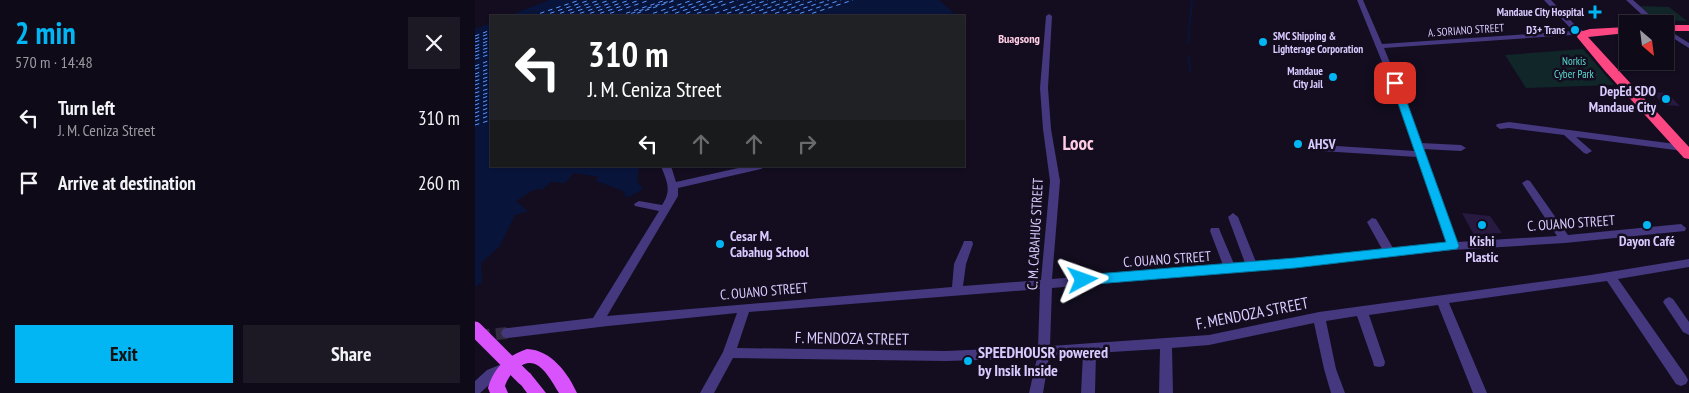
<!DOCTYPE html>
<meta charset="utf-8">
<style>
:root{--surface:#0e0a17;--page:#1c1824;--text:#f1f3f6;--muted:#9b9aa1;--line:#2e2b36;--accent:#02b5f3}
body{margin:0;font-family:"PT Sans Narrow",sans-serif;background:var(--page);color:var(--text);height:100vh;display:flex;flex-direction:column;font-size:19px;white-space:nowrap}
*{box-sizing:border-box;margin:0}
p{font-size:16px;color:var(--muted)}
.icon{flex:none;width:28px;height:28px;fill:none;stroke:currentColor;stroke-width:2;stroke-linecap:round;stroke-linejoin:round}
.map{position:relative;flex:1;overflow:hidden}
.sheet{display:flex;flex-direction:column;background:var(--surface);width:475px}
.sheet>*{flex:none}
.guide{position:absolute;left:15px;top:15px;width:475px;height:152px;border-radius:0px;box-shadow:0 1px 4px #0004,0 0 0 1px var(--line);background:#202124;color:#fff;overflow:hidden}
.needle{width:32px;rotate:152deg}
.tools{position:absolute;left:1144px;top:15px;display:grid;gap:10px}
.tools a{display:grid;place-items:center;width:55px;height:55px;border-radius:0px;background:var(--surface);box-shadow:0 1px 4px #0004,0 0 0 1px var(--line);font-size:25px}
.pin{position:absolute;display:grid;place-items:center;width:42px;height:42px;color:#fff;margin:-21px;border-radius:10px;box-shadow:0 2px 8px #0006}
.me{position:absolute;width:55px;margin:-28px;rotate:86deg;stroke-linejoin:round;filter:drop-shadow(0 0 4px #0008)}
.turn{display:flex;align-items:center;gap:18px;height:105px;padding:0 15px;font-size:22px}
.turn .icon{width:65px;height:65px;stroke-width:2.5}
.turn b{display:block;font-size:35px;line-height:42px}
.lanes{display:flex;align-items:center;height:48px;padding:0 15px;background:#0003;justify-content:center;gap:25px;direction:ltr}
.lanes .off{opacity:.35}
.round{display:grid;place-items:center;flex:none;width:52px;height:52px;border-radius:0px;background:var(--page)}
.headline{display:flex;align-items:center;justify-content:space-between;height:85px;padding:0 15px}
h1{font-size:30px;font-weight:700;line-height:38px;color:var(--accent)}
.button{display:flex;gap:10px;margin-top:auto;padding:10px 15px}
.button a{flex:1;height:58px;border-radius:0px;background:var(--accent);color:#111;font-size:20px;font-weight:700;line-height:58px;text-align:center}
.button a+a{background:var(--page);color:var(--text)}
ul{padding:0;list-style:none}
li{display:flex;align-items:center;gap:15px;height:65px;padding:0 15px}
li div{flex:1}
li b{display:block;font-size:19px}
li em{font-style:normal}
main{display:flex;flex:1;min-height:0}
.map>svg:first-child{display:block}
</style>
<main>
<section class="sheet">
<div class="headline"><div><h1>2 min</h1><p>570 m · 14:48</p></div><a class="round"><svg class="icon" aria-label="close" viewBox="0 0 24 24"><path d="M6 6l12 12M18 6L6 18"/></svg></a></div>
<ul>
<li><svg class="icon" aria-label="left" viewBox="0 0 24 24"><path d="M17 20v-9H6M10 6l-5 5 5 5"/></svg><div><b>Turn left</b><p>J. M. Ceniza Street</p></div><em>310 m</em></li>
<li><svg class="icon" aria-label="arrive" viewBox="0 0 24 24"><path d="M6 21V4h12l-3 4 3 4H6"/></svg><div><b>Arrive at destination</b></div><em>260 m</em></li>
</ul>
<div class="button"><a>Exit</a><a>Share</a></div>
</section>
<div class="map">
<svg width="1214" height="393" viewBox="0 0 1214 393">
<rect width="100%" height="100%" fill="#130d1f"/>
<g fill="#102629">
<polygon points="1165,6 1194,7 1212,21 1181,20"/>
<polygon points="1108,49 1139,85 1051,88 1030,55"/>
</g>
<g fill="#09143b">
<polygon points="74,0 464,0 482,16 33,16"/>
<polygon points="16,23 16,166 164,166 162,181 168,189 154,197 147,195 151,192 121,181 124,177 99,173 90,183 76,182 68,189 58,190 41,201 53,211 40,215 24,247 6,263 7,282 0,287 0,29"/>
</g>
<g fill="none" stroke-linecap="round" stroke-linejoin="round">
<g stroke="#09143b" stroke-width="2">
<polyline points="713,43 717,0"/>
<polyline points="714,57 715,72"/>
</g>
<g stroke="#5a98fe" stroke-width="1" stroke-dasharray="4.5 4" stroke-linecap="butt">
<polyline points="57,16 105,0"/>
<polyline points="67,16 115,0"/>
<polyline points="77,16 125,0"/>
<polyline points="87,16 135,0"/>
<polyline points="97,16 145,0"/>
<polyline points="107,16 155,0"/>
<polyline points="117,16 165,0"/>
<polyline points="127,16 175,0"/>
<polyline points="143,16 191,0"/>
<polyline points="148,16 198,0"/>
<polyline points="154,16 201,0"/>
<polyline points="170,16 218,0"/>
<polyline points="181,16 229,0"/>
<polyline points="192,16 240,0"/>
<polyline points="203,16 251,0"/>
<polyline points="214,16 263,0"/>
<polyline points="232,16 281,0"/>
<polyline points="244,16 293,0"/>
<polyline points="256,16 305,0"/>
<polyline points="268,16 317,0"/>
<polyline points="280,16 329,0"/>
<polyline points="292,16 341,0"/>
<polyline points="304,16 354,0"/>
<polyline points="317,16 366,0"/>
<polyline points="329,16 378,0"/>
<polyline points="0,36 16,30"/>
<polyline points="0,39 16,33"/>
<polyline points="0,42 16,37"/>
<polyline points="0,46 16,40"/>
<polyline points="0,49 16,43"/>
<polyline points="0,52 16,47"/>
<polyline points="0,56 16,50"/>
<polyline points="0,59 16,54"/>
<polyline points="0,66 16,60"/>
<polyline points="0,69 16,64"/>
<polyline points="0,74 16,68"/>
<polyline points="0,77 16,72"/>
<polyline points="0,81 16,76"/>
<polyline points="0,85 16,79"/>
<polyline points="0,89 16,83"/>
<polyline points="0,93 16,88"/>
<polyline points="0,97 16,92"/>
<polyline points="0,101 16,95"/>
<polyline points="0,105 16,99"/>
<polyline points="0,109 16,103"/>
<polyline points="0,113 16,107"/>
<polyline points="0,117 16,111"/>
<polyline points="0,121 16,115"/>
<polyline points="0,125 16,120"/>
</g>
</g>
<g fill="#271940">
<polygon points="1177,92 1192,93 1205,106 1189,105"/>
<polygon points="987,213 1015,216 1027,233 999,235"/>
</g>
<g fill="none" stroke-linecap="round" stroke-linejoin="round">
<polyline stroke="#312a41" stroke-width="12" stroke-dasharray="12 6" stroke-linecap="butt" points="3,336 32,333"/>
<g fill="#45387e" fill-rule="evenodd">
<path d="M882,0H888L907,44L1098,31L1069,0H1076L1100,25L1112,34L1108,36L1096,35L909,48L930,99L946,143L986,145L991,148L986,151L948,149L982,242L1082,236L1047,183L1052,180L1055,181L1093,235L1206,224L1211,228L1210,231L1090,243L978,250L777,271L577,288L575,346L734,335L844,312L1116,275L1214,259V267L1143,279L1211,376L1213,380L1211,384L1206,386L1201,384L1132,281L974,303L1012,393H998L963,305L894,315L910,362L909,366L904,367L899,366L898,362L882,316L851,321L861,369L870,393H856L849,369L839,323L734,345L697,348L698,393H684L685,349L621,353L620,393H606L608,354L574,357L568,393H554L562,358L471,361L258,358L239,393H225L248,352L262,313L133,326L32,338L28,337L26,333L28,329L32,328L118,318L184,211L160,206L159,204L164,201L187,205C197,190 192,182 186,166H196L201,182L272,166H291L286,169L203,188V196L132,316L477,287L479,264L488,244L489,241H497L498,244L491,264L488,286L566,280L575,181L568,129L565,88L571,16L574,14L577,16L573,88L576,129L585,181L577,279L748,265L735,231L736,228H744L745,231L759,264L770,263L753,217L758,213L763,217L781,262L907,249L892,222L897,218L901,219L918,248L971,243L942,157L846,151L841,148L846,145L940,151L922,99ZM565,289L563,347L471,351L262,348L274,312Z"/>
<polygon points="1151,0 1158,0 1185,24 1177,24"/>
<polygon points="1190,28 1214,43 1214,48 1190,33"/>
<polygon points="1034,122 1208,145 1213,148 1208,151 1101,137 1117,151 1112,154 1109,153 1089,135 1034,128 1025,129 1021,126 1022,124"/>
<polygon points="1194,297 1198,299 1214,322 1214,335 1208,332 1188,302 1190,299"/>
<polygon points="32,362 37,363 38,367 37,371 22,378 5,393 0,393 0,381 12,370"/>
</g>
<g fill="#d953fd" fill-rule="evenodd">
<path d="M52,349C76,350 93,373 102,393H84C75,379 63,353 44,367C37,372 32,379 30,386L33,393H15L13,388C19,367 32,356 52,349Z"/>
<polygon points="49,371 55,373 71,393 52,393 41,378 43,373"/>
</g>
<g fill="#fd4782" fill-rule="evenodd">
<rect x="1190" y="25" width="24" height="6"/>
<polygon points="1152,27 1152,33 1113,37 1214,147 1214,159 1209,158 1130,71 1102,37 1104,32 1115,29"/>
</g>
<polyline stroke="#d953fd" stroke-width="15" points="0,329 49,378"/>
</g>
<polygon fill="#02b5f3" stroke="#01769e" points="920,80 925,83 984,246 982,249 820,268 608,285 604,283 602,280 604,277 608,275 820,258 971,242 916,83"/>
<g fill="#02b5f3" stroke="#130d1f" stroke-width="2">
<path d="M1117.5 4.5h5v5h5v5h-5v5h-5v-5h-5v-5h5z"/>
<circle cx="1100" cy="30" r="5"/>
<circle cx="788" cy="42" r="5"/>
<circle cx="858" cy="77" r="5"/>
<circle cx="1191" cy="99" r="5"/>
<circle cx="823" cy="144" r="5"/>
<circle cx="1007" cy="225" r="5"/>
<circle cx="1172" cy="225" r="5"/>
<circle cx="245" cy="244" r="5"/>
<circle cx="493" cy="361" r="5"/>
</g>
<g text-anchor="middle" dominant-baseline="central" stroke-width="5" stroke-linejoin="round" paint-order="stroke">
<g font-size="11" font-weight="bold" fill="#d9cbff" stroke="#130d1f" text-anchor="end">
<text x="1109" y="12">Mandaue City Hospital</text>
<text x="1090" y="30">D3+ Trans</text>
<text x="798" y="36" text-anchor="start">SMC Shipping &amp;<tspan x="798" dy="13">Lighterage Corporation</tspan></text>
<text x="848" y="71">Mandaue<tspan x="848" dy="13">City Jail</tspan></text>
</g>
<g font-size="11" fill="#d9cbff" stroke="#130d1f">
<text transform="translate(991 30) rotate(-4)">A. SORIANO STREET</text>
</g>
<g font-size="11" fill="#58ddd1" stroke="#130d1f">
<text x="1099" y="61">Norkis<tspan x="1099" dy="13">Cyber Park</tspan></text>
</g>
<g font-size="12" font-weight="bold" fill="#ffcde5" stroke="#130d1f">
<text x="544" y="38">Buagsong</text>
</g>
<g font-size="14" font-weight="bold" fill="#d9cbff" stroke="#130d1f" text-anchor="start">
<text x="1181" y="91" text-anchor="end">DepEd SDO<tspan x="1181" dy="16">Mandaue City</tspan></text>
<text x="833" y="144">AHSV</text>
<text x="255" y="236">Cesar M.<tspan x="255" dy="16">Cabahug School</tspan></text>
<text x="1007" y="241" text-anchor="middle">Kishi<tspan x="1007" dy="16">Plastic</tspan></text>
<text x="1172" y="241" text-anchor="middle">Dayon Café</text>
</g>
<g font-size="14" fill="#d9cbff" stroke="#130d1f">
<text transform="translate(1096 223) rotate(-4)">C. OUANO STREET</text>
<text transform="translate(560 234) rotate(-87)">C. M. CABAHUG STREET</text>
<text transform="translate(692 259) rotate(-4)">C. OUANO STREET</text>
<text transform="translate(289 291) rotate(-5)">C. OUANO STREET</text>
</g>
<g font-size="16" fill="#d9cbff" stroke="#130d1f">
<text transform="translate(777 313) rotate(-11)">F. MENDOZA STREET</text>
<text transform="translate(377 338) rotate(1)">F. MENDOZA STREET</text>
</g>
<g font-size="16" font-weight="bold" fill="#d9cbff" stroke="#130d1f" text-anchor="start">
<text x="503" y="352">SPEEDHOUSR powered<tspan x="503" dy="18">by Insik Inside</tspan></text>
</g>
<g font-size="19" font-weight="bold" fill="#ffcde5" stroke="#130d1f">
<text x="603" y="143">Looc</text>
</g>
</g>
</svg>
<div class="tools">
<a><svg class="needle" viewBox="-14 -14 28 28"><path d="M0-13l5 13h-10z" fill="#e53935"/><path d="M0 13l5-13h-10z" fill="#9b9aa1"/></svg></a>
</div>
<div class="pin" style="left:920px;top:83px;background:#d93025"><svg class="icon" aria-label="arrive" viewBox="0 0 24 24"><path d="M6 21V4h12l-3 4 3 4H6"/></svg></div>
<svg class="me" style="left:608px;top:280px" viewBox="-20 -20 40 40"><path d="M0-17L14 15 0 8-14 15z" fill="#02b5f3" stroke="#fff" stroke-width="4"/></svg>
<div class="guide">
<div class="turn"><svg class="icon" aria-label="left" viewBox="0 0 24 24"><path d="M17 20v-9H6M10 6l-5 5 5 5"/></svg><div><b>310 m</b>J. M. Ceniza Street</div></div>
<div class="lanes"><svg class="icon" aria-label="left" viewBox="0 0 24 24"><path d="M17 20v-9H6M10 6l-5 5 5 5"/></svg><svg class="icon off" aria-label="ahead" viewBox="0 0 24 24"><path d="M12 20V5M6 11l6-6 6 6"/></svg><svg class="icon off" aria-label="ahead" viewBox="0 0 24 24"><path d="M12 20V5M6 11l6-6 6 6"/></svg><svg class="icon off" aria-label="right" viewBox="0 0 24 24"><path d="M7 20v-9h11M14 6l5 5-5 5"/></svg></div>
</div>
</div>
</main>
